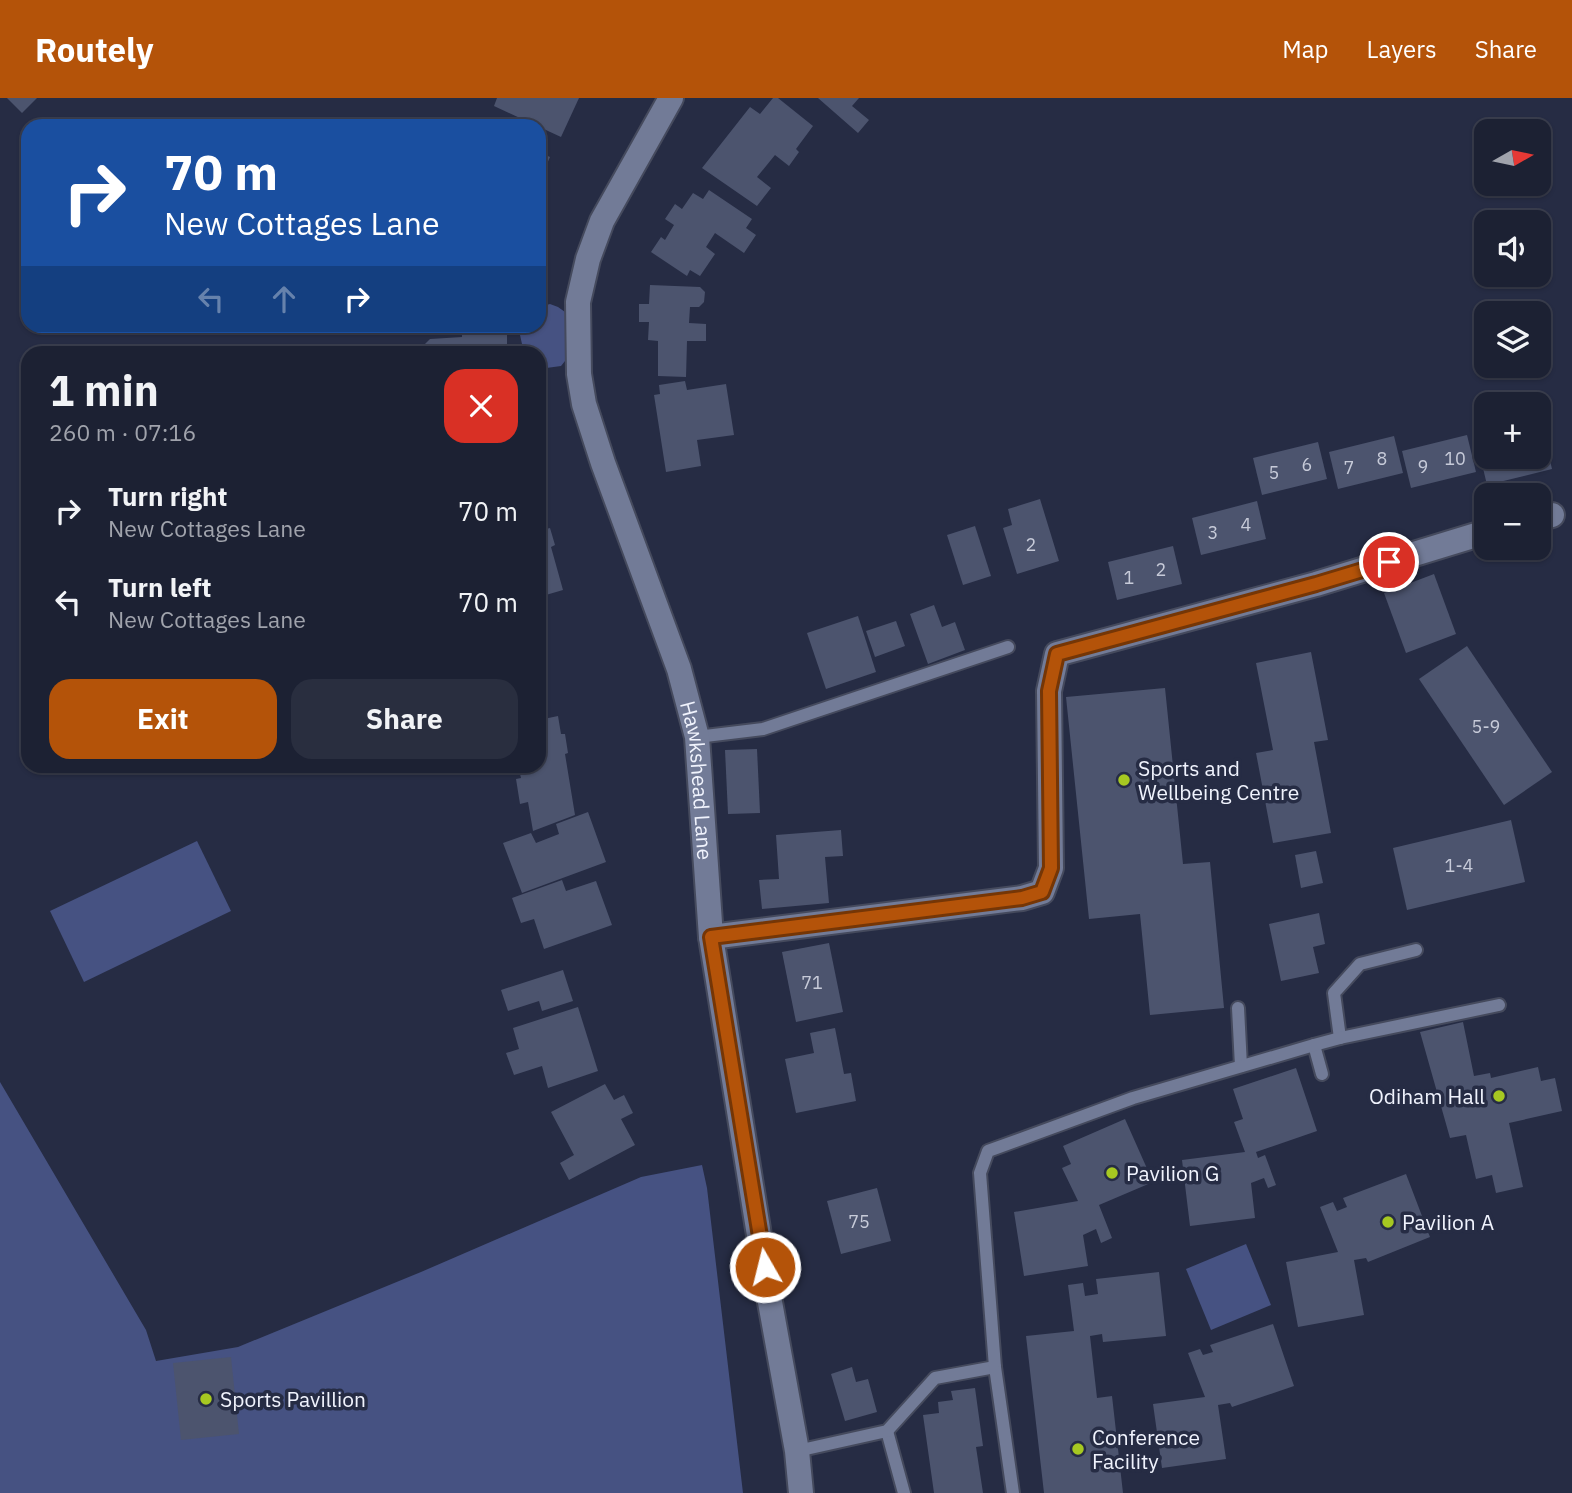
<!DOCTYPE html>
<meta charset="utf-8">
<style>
:root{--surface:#1c2133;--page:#292e3f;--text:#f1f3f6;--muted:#a0a3ac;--line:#3a3e4e;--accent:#b45309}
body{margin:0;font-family:"IBM Plex Sans",sans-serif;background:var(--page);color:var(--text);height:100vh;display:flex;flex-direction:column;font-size:26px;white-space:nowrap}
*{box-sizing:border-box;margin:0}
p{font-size:23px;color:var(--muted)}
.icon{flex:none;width:38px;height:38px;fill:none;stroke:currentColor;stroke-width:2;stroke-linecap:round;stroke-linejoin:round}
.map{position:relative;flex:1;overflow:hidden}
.drawer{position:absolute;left:21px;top:248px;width:525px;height:427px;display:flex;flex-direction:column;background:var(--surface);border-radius:21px;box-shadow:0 2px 5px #0004,0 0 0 2px var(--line)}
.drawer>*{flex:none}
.banner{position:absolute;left:21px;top:21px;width:525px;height:214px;border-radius:21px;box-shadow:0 2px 5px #0004,0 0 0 2px var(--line);background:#1a4fa0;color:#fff;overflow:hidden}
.needle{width:46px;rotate:81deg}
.buttons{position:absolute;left:1474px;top:21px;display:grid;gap:14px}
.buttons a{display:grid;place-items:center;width:77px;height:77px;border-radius:14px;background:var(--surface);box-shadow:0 2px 5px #0004,0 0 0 2px var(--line);font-size:35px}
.pin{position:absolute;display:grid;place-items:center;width:60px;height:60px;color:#fff;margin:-30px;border:4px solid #fff;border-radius:50%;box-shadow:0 2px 7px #0007}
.me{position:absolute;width:77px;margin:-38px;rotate:352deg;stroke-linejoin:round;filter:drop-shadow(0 0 5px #0008)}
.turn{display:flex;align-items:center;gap:24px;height:147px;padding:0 28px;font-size:32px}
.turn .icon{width:91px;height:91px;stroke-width:2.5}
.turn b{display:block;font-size:49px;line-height:60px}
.lanes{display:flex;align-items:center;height:66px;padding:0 28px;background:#0003;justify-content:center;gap:35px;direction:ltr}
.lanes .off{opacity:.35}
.round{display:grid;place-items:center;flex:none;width:74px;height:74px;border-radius:21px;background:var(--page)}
.overview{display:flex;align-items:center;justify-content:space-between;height:119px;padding:0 28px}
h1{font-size:42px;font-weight:800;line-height:52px}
.cta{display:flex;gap:14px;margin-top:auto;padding:14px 28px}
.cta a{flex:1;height:80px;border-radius:21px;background:var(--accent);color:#fff;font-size:28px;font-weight:800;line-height:80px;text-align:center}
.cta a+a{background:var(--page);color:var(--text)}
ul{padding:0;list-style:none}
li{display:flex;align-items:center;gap:21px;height:91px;padding:0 28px}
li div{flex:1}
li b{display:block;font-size:26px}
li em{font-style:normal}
header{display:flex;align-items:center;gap:42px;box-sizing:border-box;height:98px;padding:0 35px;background:var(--accent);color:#fff}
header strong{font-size:33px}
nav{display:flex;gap:38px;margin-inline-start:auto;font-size:24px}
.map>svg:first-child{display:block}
</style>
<header>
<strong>Routely</strong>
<nav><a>Map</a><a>Layers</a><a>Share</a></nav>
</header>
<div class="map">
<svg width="1572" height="1395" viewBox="0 0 1572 1395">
<rect width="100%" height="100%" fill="#262c44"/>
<g fill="#465282">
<polygon points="550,206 558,209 565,214 565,263 561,268 539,271 539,256 524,255 520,237 523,228 539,228 539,209"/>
<polygon points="197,743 231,813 84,884 50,813"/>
<polygon points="0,984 146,1232 156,1263 238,1249 421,1174 641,1079 702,1067 707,1090 743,1395 0,1395"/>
<polygon points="1246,1146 1271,1207 1211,1232 1186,1171"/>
</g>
<g fill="#4c546e">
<polygon points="7,0 37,0 22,15"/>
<polygon points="497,0 579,0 561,39 494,8"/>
<polygon points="773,0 778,0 813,28 796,51 799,54 789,68 775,57 757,79 771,90 757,108 702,70 750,9 760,16"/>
<polygon points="818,0 859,0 852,8 869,22 858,35"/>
<polygon points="539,54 550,59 539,84"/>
<polygon points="709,92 752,121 746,130 756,137 744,155 715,135 706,149 715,156 700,178 690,172 687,178 651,154 661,139 665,142 674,127 665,121 675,106 682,111 693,95 703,101"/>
<polygon points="650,187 700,189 705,194 704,204 699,209 690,209 689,225 706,226 706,243 687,243 686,279 658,278 658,243 648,242 649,224 639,224 639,206 649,206"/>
<polygon points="462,228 507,228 507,256 422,256 422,249 430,241 462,239"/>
<polygon points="685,283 687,292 726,286 734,337 697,342 701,368 666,374 654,297 660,296 659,287"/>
<polygon points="1543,333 1552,371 1487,387 1478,349 1486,347 1486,359 1538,359 1538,334"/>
<polygon points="1467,337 1476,374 1411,390 1402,353"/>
<polygon points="1394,338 1403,375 1338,391 1329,354"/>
<polygon points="1318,344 1327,381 1262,397 1253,360"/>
<polygon points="1040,401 1059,463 1017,476 1003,430 1012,427 1008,411"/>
<polygon points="1257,403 1266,441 1201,457 1192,420"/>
<polygon points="539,410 546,431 550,430 555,447 551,449 563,492 539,499"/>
<polygon points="975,428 991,478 963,487 947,437"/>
<polygon points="1173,448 1182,486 1117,502 1108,464"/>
<polygon points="1434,476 1456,536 1406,555 1384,495"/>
<polygon points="934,507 942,529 955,524 965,552 928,566 910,516"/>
<polygon points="858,518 876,574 826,591 807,535"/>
<polygon points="896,523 905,548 875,559 866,533"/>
<polygon points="1467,548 1552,674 1504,707 1419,581"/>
<polygon points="1311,554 1328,642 1314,644 1331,735 1273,745 1256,655 1273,652 1256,565"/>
<polygon points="1165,590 1183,766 1210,764 1224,910 1150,917 1140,816 1089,821 1066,599"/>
<polygon points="558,618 561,636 565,636 568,655 565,656 575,717 533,733 528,704 520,706 516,681 521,680 518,668 539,668 539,622"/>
<polygon points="757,651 760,715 728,716 725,652"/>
<polygon points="588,714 606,764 522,795 503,745 531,735 536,745 559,736 556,726"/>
<polygon points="1511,722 1525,784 1407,812 1393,750"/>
<polygon points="841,732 843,758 825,759 829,805 762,811 759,782 779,781 776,737"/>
<polygon points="1316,753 1323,785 1301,790 1295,757"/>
<polygon points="562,782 566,793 596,783 612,827 544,851 534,821 521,825 512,800"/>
<polygon points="1319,815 1325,846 1313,849 1319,875 1281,883 1269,826"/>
<polygon points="829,845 843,914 796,924 782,854"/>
<polygon points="563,872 573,903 542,913 539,903 508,913 501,892"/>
<polygon points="578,909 598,973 548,990 542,968 514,977 506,955 519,951 513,930"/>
<polygon points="1463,924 1474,978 1490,975 1491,980 1538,969 1541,983 1555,980 1562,1013 1509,1025 1523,1089 1496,1095 1492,1077 1476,1081 1466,1037 1450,1040 1420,934"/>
<polygon points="835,930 844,976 851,975 856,1003 796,1015 785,961 814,955 810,935"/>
<polygon points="1296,970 1317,1033 1256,1054 1258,1060 1265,1057 1276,1087 1268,1090 1264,1080 1251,1085 1255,1120 1190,1128 1182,1062 1245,1054 1234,1024 1243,1021 1233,991"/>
<polygon points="605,986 614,1002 624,997 633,1015 621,1021 635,1047 569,1082 560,1065 574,1057 551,1014"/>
<polygon points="1125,1021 1153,1084 1099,1107 1112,1140 1101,1145 1096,1131 1083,1137 1088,1168 1024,1178 1014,1114 1078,1103 1062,1070 1071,1066 1063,1048"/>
<polygon points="1406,1076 1430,1139 1368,1164 1366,1160 1354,1162 1364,1217 1298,1229 1286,1164 1338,1154 1320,1109 1333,1104 1337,1113 1347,1109 1343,1100"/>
<polygon points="877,1090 891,1143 841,1156 827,1103"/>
<polygon points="1159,1174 1166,1238 1103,1244 1102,1236 1090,1238 1097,1300 1112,1298 1123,1395 1044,1395 1026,1238 1074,1233 1068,1187 1083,1185 1085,1198 1098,1196 1096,1181"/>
<polygon points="1273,1226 1294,1288 1232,1309 1230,1305 1218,1307 1226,1361 1162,1370 1153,1306 1205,1299 1188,1255 1200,1251 1203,1257 1213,1254 1210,1247"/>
<polygon points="231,1259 239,1336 181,1342 173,1265"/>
<polygon points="852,1269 856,1284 868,1281 877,1314 845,1323 831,1276"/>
<polygon points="975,1290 983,1348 976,1349 983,1395 934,1395 923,1317 939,1315 938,1304 953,1302 951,1293"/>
</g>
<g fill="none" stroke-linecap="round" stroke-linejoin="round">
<g stroke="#454a5d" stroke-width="16">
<g id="lane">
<polyline points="697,639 763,631 1008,549"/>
<polyline points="1238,910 1241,968"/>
<polyline points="1340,940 1334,895 1360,866 1416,852"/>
<polyline points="1314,947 1322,976"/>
<polyline points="887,1333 904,1395"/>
<polyline points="797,1353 887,1333 935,1280 995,1269"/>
<polyline points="1013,1395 995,1269 980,1075 988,1053 1133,1000 1314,947 1340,940 1499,907"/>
</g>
</g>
<g stroke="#454a5d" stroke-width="28">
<g id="street">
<path id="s1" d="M671,0L602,123L588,161L578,204L579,276L584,306L603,365L679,571L697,639L711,839L768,1193L797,1353L801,1395"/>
<polyline points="1538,421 1552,417"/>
<polyline points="711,839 1022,800 1042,794 1051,770 1049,593 1057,556 1316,486 1486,434"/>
</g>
</g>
<use href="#lane" stroke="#727b97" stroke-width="12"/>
<use href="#street" stroke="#727b97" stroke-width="24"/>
</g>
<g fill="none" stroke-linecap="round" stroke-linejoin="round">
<g stroke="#753606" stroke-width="18">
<polyline id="route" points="765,1169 711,839 1022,800 1042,794 1051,770 1049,593 1057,556 1316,486 1389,464"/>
</g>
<use href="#route" stroke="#b45309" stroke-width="12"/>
</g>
<g fill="#a6c821" stroke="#262c44" stroke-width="2.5">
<circle cx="1124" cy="682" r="7"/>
<circle cx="1499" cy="998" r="7"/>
<circle cx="1112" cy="1075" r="7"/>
<circle cx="1388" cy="1124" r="7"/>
<circle cx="206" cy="1301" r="7"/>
<circle cx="1078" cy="1351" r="7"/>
</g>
<g text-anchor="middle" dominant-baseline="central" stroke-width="7" stroke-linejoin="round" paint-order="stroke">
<g font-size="18" fill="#c7cbd9">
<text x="1382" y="360">8</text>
<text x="1455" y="360">10</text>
<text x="1307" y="366">6</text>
<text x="1423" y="368">9</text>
<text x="1349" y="369">7</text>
<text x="1274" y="374">5</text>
<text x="1246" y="426">4</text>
<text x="1213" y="434">3</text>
<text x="1031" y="446">2</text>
<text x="1161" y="471">2</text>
<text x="1129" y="479">1</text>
<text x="1486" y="628">5-9</text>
<text x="1459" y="767">1-4</text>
<text x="812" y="884">71</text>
<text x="859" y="1123">75</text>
</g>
<g font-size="21" fill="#f0f3fd" stroke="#262c44" text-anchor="start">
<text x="1138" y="670">Sports and<tspan x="1138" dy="24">Wellbeing Centre</tspan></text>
<text x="1485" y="998" text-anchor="end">Odiham Hall</text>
<text x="1126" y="1075">Pavilion G</text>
<text x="1402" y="1124">Pavilion A</text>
<text x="220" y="1301">Sports Pavillion</text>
<text x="1092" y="1339">Conference<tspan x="1092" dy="24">Facility</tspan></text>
</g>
<g font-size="21" fill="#f0f3fd" stroke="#262c44">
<text stroke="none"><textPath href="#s1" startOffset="723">Hawkshead Lane</textPath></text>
</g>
</g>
</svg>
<div class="buttons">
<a><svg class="needle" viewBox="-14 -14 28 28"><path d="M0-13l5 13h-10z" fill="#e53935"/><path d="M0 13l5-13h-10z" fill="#a0a3ac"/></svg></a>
<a><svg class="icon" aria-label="sound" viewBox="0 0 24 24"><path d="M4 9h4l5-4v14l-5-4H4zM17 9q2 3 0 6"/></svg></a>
<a><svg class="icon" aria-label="layers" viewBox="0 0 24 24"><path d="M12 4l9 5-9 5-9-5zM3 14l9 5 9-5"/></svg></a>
<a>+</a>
<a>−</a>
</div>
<div class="pin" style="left:1389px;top:464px;background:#d93025"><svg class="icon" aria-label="arrive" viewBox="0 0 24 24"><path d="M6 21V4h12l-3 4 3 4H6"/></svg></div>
<svg class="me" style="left:765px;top:1169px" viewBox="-20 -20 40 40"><circle r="17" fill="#b45309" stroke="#fff" stroke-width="3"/><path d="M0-11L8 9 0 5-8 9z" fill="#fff"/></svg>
<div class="banner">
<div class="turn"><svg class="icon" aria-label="right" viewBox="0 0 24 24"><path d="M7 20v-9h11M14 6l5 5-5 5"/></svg><div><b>70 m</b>New Cottages Lane</div></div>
<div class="lanes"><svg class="icon off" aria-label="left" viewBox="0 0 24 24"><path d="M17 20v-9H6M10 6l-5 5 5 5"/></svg><svg class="icon off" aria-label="ahead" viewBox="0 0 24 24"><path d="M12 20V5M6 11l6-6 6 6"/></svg><svg class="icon" aria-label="right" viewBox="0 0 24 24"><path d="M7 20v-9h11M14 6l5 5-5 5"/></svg></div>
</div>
<section class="drawer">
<div class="overview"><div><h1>1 min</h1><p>260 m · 07:16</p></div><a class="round" style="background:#d93025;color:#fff"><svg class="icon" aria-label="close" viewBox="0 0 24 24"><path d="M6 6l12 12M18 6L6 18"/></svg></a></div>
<ul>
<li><svg class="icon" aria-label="right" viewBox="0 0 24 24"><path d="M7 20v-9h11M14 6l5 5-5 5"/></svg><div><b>Turn right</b><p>New Cottages Lane</p></div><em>70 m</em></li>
<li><svg class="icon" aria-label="left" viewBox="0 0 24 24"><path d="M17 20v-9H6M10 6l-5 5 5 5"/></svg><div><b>Turn left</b><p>New Cottages Lane</p></div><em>70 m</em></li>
</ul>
<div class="cta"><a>Exit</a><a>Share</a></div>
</section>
</div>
